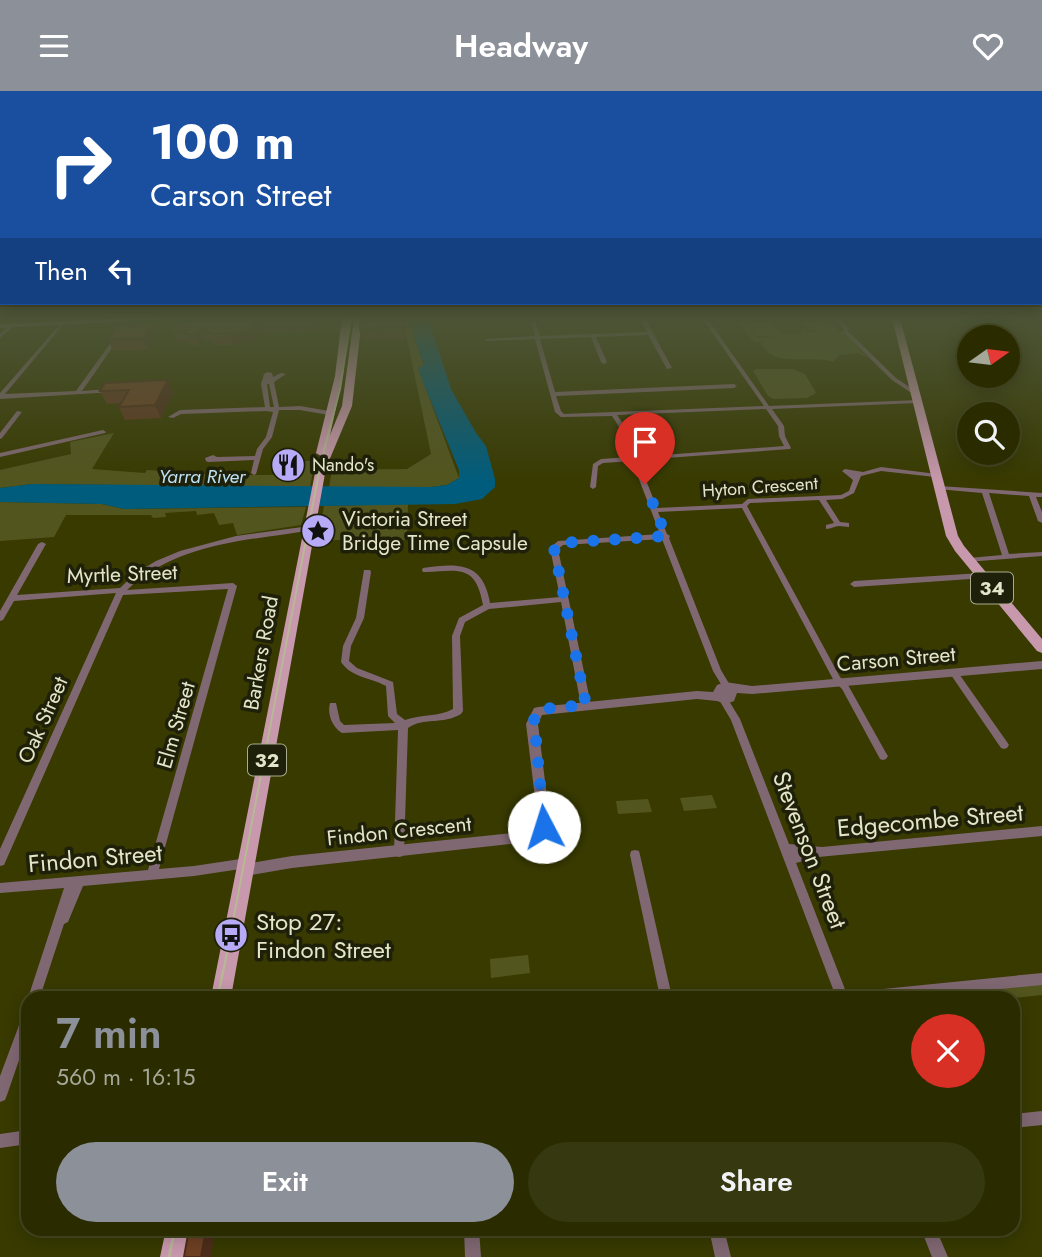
<!DOCTYPE html>
<meta charset="utf-8">
<style>
:root{--surface:#2a2c00;--page:#36380f;--text:#f1f3f6;--muted:#a5a799;--line:#464822;--accent:#8c9099}
body{margin:0;font-family:Jost,sans-serif;background:var(--page);color:var(--text);height:100vh;display:flex;flex-direction:column;font-size:26px;white-space:nowrap}
*{box-sizing:border-box;margin:0}
p{font-size:23px;color:var(--muted)}
.icon{flex:none;width:38px;height:38px;fill:none;stroke:currentColor;stroke-width:2;stroke-linecap:round;stroke-linejoin:round}
.map{position:relative;flex:1;overflow:hidden}
.side{position:absolute;left:21px;top:900px;width:999px;height:245px;display:flex;flex-direction:column;background:var(--surface);border-radius:21px;box-shadow:0 4px 18px #0003,0 0 0 2px var(--line)}
.side>*{flex:none}
.banner{position:absolute;left:0px;top:0px;width:1043px;height:214px;box-shadow:0 4px 18px #0003,0 0 0 2px var(--line);background:#1a4fa0;color:#fff;overflow:hidden}
.needle{width:46px;rotate:76deg}
.fabs{position:absolute;left:957px;top:234px;display:grid;gap:14px}
.fabs a{display:grid;place-items:center;width:63px;height:63px;border-radius:50%;background:var(--surface);box-shadow:0 4px 18px #0003,0 0 0 2px var(--line);font-size:35px}
.pin{position:absolute;display:grid;place-items:center;width:60px;height:60px;color:#fff;margin:-72px -30px;border-radius:50% 50% 50% 0;rotate:-45deg;box-shadow:0 0 7px #0007}
.pin .icon{rotate:45deg}
.me{position:absolute;width:77px;margin:-38px;rotate:355deg;stroke-linejoin:round;filter:drop-shadow(0 0 5px #0008)}
.turn{display:flex;align-items:center;gap:24px;height:147px;padding:0 35px;font-size:32px}
.turn .icon{width:91px;height:91px;stroke-width:2.5}
.turn b{display:block;font-size:49px;line-height:60px}
.then{display:flex;align-items:center;height:66px;padding:0 35px;background:#0003;gap:14px;font-size:26px}
.round{display:grid;place-items:center;flex:none;width:74px;height:74px;border-radius:37px;background:var(--page)}
.overview{display:flex;align-items:center;justify-content:space-between;height:119px;padding:0 35px}
h1{font-size:42px;font-weight:600;line-height:52px;color:var(--accent)}
.button{display:flex;gap:14px;margin-top:auto;padding:14px 35px}
.button a{flex:1;height:80px;border-radius:42px;background:var(--accent);color:#fff;font-size:28px;font-weight:600;line-height:80px;text-align:center}
.button a+a{background:var(--page);color:var(--text)}
header{display:flex;justify-content:space-between;align-items:center;height:91px;padding:0 35px;background:var(--accent);color:#fff;font-size:32px;font-weight:600}
.map>svg:first-child{display:block}
</style>
<header><svg class="icon" aria-label="menu" viewBox="0 0 24 24"><path d="M4 6h16M4 12h16M4 18h16"/></svg>Headway<svg class="icon" aria-label="heart" viewBox="0 0 24 24"><path d="M12 20l-8-8c-3-5 5-10 8-4 3-6 11-1 8 4z"/></svg></header>
<div class="map">
<svg width="1042" height="1166" viewBox="0 0 1042 1166">
<rect width="100%" height="100%" fill="#383a00"/>
<g fill="#53551e">
<polygon points="400,227 412,227 414,246 424,275 418,277 459,387 447,394 431,396 329,396 332,379 407,378 431,363 405,238"/>
<path d="M827,229L832,235L839,237L837,240L843,241L869,268L859,262L840,264L833,271C811,263 772,278 761,252L765,249L755,252L738,231H745L757,247L777,245H757L747,232L770,231L782,244L803,242L800,238H806L804,242L826,240L809,239L803,230Z"/>
<polygon points="756,278 793,278 805,283 816,302 807,307 773,308 768,305 753,280"/>
<polygon points="114,342 92,378 145,382 147,379 202,382 206,384 290,384 301,378 304,370 315,370 310,396 32,393 0,397 0,379 71,363 70,351"/>
<polygon points="0,411 102,413 124,418 306,416 301,434 237,444 233,432 219,434 214,422 197,424 196,420 165,422 166,426 153,427 151,424 66,424 54,446 0,450"/>
<polygon points="408,413 407,449 318,449 324,415"/>
<polygon points="712,704 717,717 684,720 680,707"/>
<polygon points="648,708 652,721 618,723 616,710"/>
<polygon points="528,864 530,882 491,887 490,868"/>
<polygon points="1042,893 1042,904 1013,907 912,906"/>
</g>
<polygon fill="#005c7c" points="413,227 428,227 451,298 476,342 486,355 495,388 495,396 482,408 455,413 124,418 102,413 0,411 0,397 32,393 431,396 447,394 459,387 459,379 423,291 418,277 424,274 414,246"/>
<g fill="none" stroke-linecap="round" stroke-linejoin="round">
<g fill="#806872" fill-rule="evenodd">
<path d="M530,227H534L540,245L647,241L640,227H645L672,277L667,278L648,244L596,246L607,271L604,273L601,271L591,246L540,248L555,301L734,293L737,295L734,297L556,305L561,320L564,323L764,315L702,227H707L769,315L919,309L920,310L917,312L772,318L784,335L785,345L791,357L790,358L638,369L657,417L742,413L748,408L841,404L849,400L853,389L842,380L845,378L863,381L881,376L937,383L938,384L935,386L881,380L861,385L854,402L842,408L826,409L840,431L849,432V436C846,436 843,435 839,435C835,435 831,438 826,438V434L834,432L819,409L750,412L747,415L840,586L848,594L886,662L888,665L886,668L883,669L880,668L842,598L834,590L742,417L658,421L667,443L670,445L669,447L721,579L731,596L730,598H724L713,580L662,448L563,454L558,458L591,614L589,617H583L581,614L561,511L489,518L465,531L460,545L463,620L461,623C443,634 423,626 408,637L404,761L403,765L399,766L395,765L394,761L398,639L342,642C332,636 327,623 330,612H336L340,630L344,634L395,632L388,625L386,595C370,586 352,587 341,571L343,555L356,527L364,479H370L371,481L364,527L351,555L349,570L357,577L393,591L397,623L405,629C421,623 439,626 453,618L452,545L459,527L483,514C476,474 460,479 426,481H423L422,479L423,477C459,472 483,471 490,512L560,506L550,457L558,450L660,443L632,370L603,372L598,375L596,396L593,398L590,396L593,373L601,368L630,366L618,334L612,325L561,326L555,321L535,248L487,250L485,249L487,248L535,245ZM766,318L778,335L779,345L784,355L636,366L624,334L617,324Z"/>
<polygon points="833,227 838,227 849,237 849,238 847,239 896,287 917,301 917,303 913,303 892,289 843,241 843,240 845,239"/>
<polygon points="127,229 131,230 82,300 111,298 114,300 113,301 0,308 0,302 61,232 63,232 63,234 5,303 76,300"/>
<polygon points="10,234 14,235 0,247 0,243"/>
<path d="M267,281L272,282L273,286L281,282L286,283L274,291L279,316L300,315L329,320L332,322L329,324L300,319H279L272,346L263,358L256,383L254,384L251,382L254,369L208,371L206,370L205,367L213,364L217,366L255,365L257,358L266,346L273,321L266,320L181,323L173,327L168,326L180,319L265,316L261,293L264,283ZM267,293H269L274,316H270Z"/>
<polygon points="17,320 22,321 2,347 0,348 0,342"/>
<polygon points="103,339 106,341 105,342 0,366 0,362"/>
<polygon points="939,395 1042,402 1042,406 1036,406 1042,421 1042,432 1038,430 1029,405 989,402 1009,463 1042,461 1042,465 966,471 965,469 969,467 1002,464 982,402 937,398 936,397"/>
<path d="M310,435H313V439C247,450 178,451 127,499L233,492L237,495L159,778L194,775L247,767L251,768L252,772L251,776L247,777L194,785L83,795L68,831L64,833L40,906L28,907L64,797L0,802V792L148,779L228,498L123,504L4,774L0,775V758L116,502L14,510L3,529L0,530V520L38,453L42,451L46,453L17,504L120,497L136,482L156,470L180,460L236,445Z"/>
<polygon points="982,482 986,485 985,487 854,496 850,493 854,490"/>
<polygon points="954,579 957,580 1007,651 1009,654 1007,657 1004,658 1001,657 951,584 950,582"/>
<polygon points="723,603 726,605 740,628 789,753 822,756 1042,735 1042,745 818,766 796,772 848,906 836,906 731,629 718,607 720,605"/>
<polygon points="635,759 639,760 640,764 672,906 660,906 630,764 631,760"/>
<polygon points="1042,882 1042,894 919,906 857,906 859,902 863,900"/>
<polygon points="28,919 28,943 7,1004 5,1009 0,1011 0,985 24,921"/>
<polygon points="1042,1020 1042,1034 1013,1037 1013,1023"/>
<polygon points="28,1039 28,1053 0,1057 0,1043"/>
<polygon points="464,1138 479,1138 481,1166 465,1166"/>
<polygon points="709,1138 724,1138 731,1166 715,1166"/>
<polygon points="921,1138 936,1138 948,1166 932,1166"/>
</g>
<polygon fill="#806872" fill-rule="evenodd" points="1042,570 1042,578 752,603 737,602 734,610 726,613 717,610 697,608 542,624 538,633 550,731 545,745 538,750 292,777 245,785 240,783 238,779 240,775 245,773 292,765 532,740 536,737 538,731 526,633 534,617 538,616 697,600 713,601 717,594 725,591 752,595"/>
<polygon fill="#a98393" fill-rule="evenodd" points="132,227 190,227 0,237 0,233"/>
<g fill="#c898ad" fill-rule="evenodd">
<polygon points="342,227 350,227 343,285 330,344 342,315 354,227 362,227 352,315 326,377 231,906 211,906 316,377 321,365 316,362 335,285"/>
<polygon points="892,227 900,227 958,445 964,455 1042,548 1042,562 1037,560 955,460 946,445"/>
<polygon points="166,1138 190,1138 184,1166 160,1166"/>
</g>
<polyline stroke="#b7b994" stroke-width="2" points="223,882 321,371 340,298 351,227"/>
<g stroke="#b7b994" stroke-width="2.5">
<polyline points="218,906 223,880"/>
<polyline points="169,1166 175,1138"/>
</g>
</g>
<g fill="#5f371f">
<polygon points="404,227 405,248 362,250 360,239"/>
<polygon points="320,228 317,240 261,242 257,243 254,250 233,254 216,254 210,250 203,250 199,255 189,254 187,251 177,251 173,240 179,230"/>
<polygon points="157,243 148,259 113,260 108,248"/>
<polygon points="105,292 173,302 161,327 125,329 119,316 121,312 107,313 100,300"/>
</g>
<g fill="#4d2d19">
<polygon points="314,227 320,228 317,240 314,228"/>
<polygon points="257,230 261,242 257,243 254,250 233,254 229,242"/>
<polygon points="152,232 157,243 148,259 143,247"/>
<polygon points="199,239 203,250 199,255 195,243"/>
<polygon points="168,289 173,302 161,327 155,314"/>
<polygon points="205,1138 214,1138 215,1139 211,1166 201,1166"/>
</g>
<g fill="#6e4024" stroke="#4d2d19" stroke-width="2">
<polygon points="197,227 314,227 257,230 253,231 251,239 229,242 212,243 206,238 199,239 195,243 184,243 188,239 173,240 179,230 196,229"/>
<polygon points="377,227 404,227 404,236 360,239 361,228"/>
<polygon points="152,232 143,247 108,248 119,233"/>
<polygon points="168,289 155,314 119,316 129,299 100,300 105,292"/>
<polygon points="189,1138 205,1138 206,1139 201,1166 184,1166"/>
</g>
<linearGradient id="sky" x2="0" y2="1"><stop stop-color="#1f2000"/><stop offset="0.58" stop-color="#4d5537"/><stop offset="1" stop-color="#4d5537" stop-opacity="0"/></linearGradient>
<rect width="1042" height="391" fill="url(#sky)"/>
<g fill="none" stroke-linecap="round" stroke-linejoin="round">
<polyline stroke="#1a73e8" stroke-width="12" stroke-dasharray="0 21.6" points="544,736 534,626 542,618 586,614 554,457 561,452 666,445 645,393"/>
</g>
<defs>
<g id="restaurant-disc" transform="scale(1.75)"><circle r="9.5" fill="#b7abf7" stroke="#1f2009"/><path d="M-5-6h1v4h1v-4h1v4h1v-4h1v5L-1.5 .5V6h-2V.5L-5-1ZM5-6V6H3V1.5H1.5Q1.5-4 5-6Z" fill="#111"/></g>
<g id="sight-disc" transform="scale(1.75)"><circle r="9.5" fill="#b7abf7" stroke="#1f2009"/><path d="M0-6L1.8-2.2L6-1.7L2.9 1.2L3.7 5.4L0 3.3L-3.7 5.4L-2.9 1.2L-6-1.7L-1.8-2.2Z" fill="#111"/></g>
<g id="bus-disc" transform="scale(1.75)"><circle r="9.5" fill="#b7abf7" stroke="#1f2009"/><path d="M-5-6H5V4H4V6H2V4H-2V6H-4V4H-5ZM-3.5-4V0h7V-4ZM-3.5 1.2v1.5H-2V1.2ZM2 1.2v1.5H3.5V1.2Z" fill="#111"/></g>
</defs>
<g fill-rule="evenodd">
<use href="#restaurant-disc" x="288" y="374"/>
<use href="#sight-disc" x="318" y="440"/>
<use href="#bus-disc" x="231" y="844"/>
</g>
<g text-anchor="middle" dominant-baseline="central" stroke-width="7" stroke-linejoin="round" paint-order="stroke">
<g font-size="18" fill="#e4e6c9" stroke="#1f2009" text-anchor="start">
<text x="312" y="374">Nando's</text>
</g>
<g font-size="18" fill="#e4e6c9" stroke="#1f2009">
<text transform="translate(760 396) rotate(-4)">Hyton Crescent</text>
</g>
<g font-size="19" font-style="italic" fill="#bde2f6" stroke="#1f2009">
<text x="202" y="385">Yarra River</text>
</g>
<g fill="#1f2009" stroke="#a9ab8f" stroke-width="2">
<rect x="971" y="481.5" width="42" height="31" rx="5"/>
<rect x="248" y="653.5" width="38" height="31" rx="5"/>
</g>
<g font-size="19" font-weight="bold" fill="#e4e6c9">
<text x="992" y="497">34</text>
<text x="267" y="669">32</text>
</g>
<g font-size="21" fill="#e4e6c9" stroke="#1f2009" text-anchor="start">
<text x="342" y="428">Victoria Street<tspan x="342" dy="24">Bridge Time Capsule</tspan></text>
</g>
<g font-size="21" fill="#e4e6c9" stroke="#1f2009">
<text transform="translate(122 483) rotate(-2)">Myrtle Street</text>
<text transform="translate(261 562) rotate(-80)">Barkers Road</text>
<text transform="translate(896 568) rotate(-5)">Carson Street</text>
<text transform="translate(43 629) rotate(-66)">Oak Street</text>
<text transform="translate(176 634) rotate(-74)">Elm Street</text>
<text transform="translate(399 740) rotate(-6)">Findon Crescent</text>
</g>
<g font-size="24" fill="#e4e6c9" stroke="#1f2009">
<text transform="translate(930 729) rotate(-5)">Edgecombe Street</text>
<text transform="translate(810 759) rotate(69)">Stevenson Street</text>
<text transform="translate(95 767) rotate(-5)">Findon Street</text>
</g>
<g font-size="24" fill="#e4e6c9" stroke="#1f2009" text-anchor="start">
<text x="256" y="830">Stop 27:<tspan x="256" dy="28">Findon Street</tspan></text>
</g>
</g>
</svg>
<div class="fabs">
<a><svg class="needle" viewBox="-14 -14 28 28"><path d="M0-13l5 13h-10z" fill="#e53935"/><path d="M0 13l5-13h-10z" fill="#a5a799"/></svg></a>
<a><svg class="icon" aria-label="search" viewBox="0 0 24 24"><circle cx="10" cy="10" r="6"/><path d="M15 15l6 6"/></svg></a>
</div>
<div class="pin" style="left:645px;top:393px;background:#d93025"><svg class="icon" aria-label="arrive" viewBox="0 0 24 24"><path d="M6 21V4h12l-3 4 3 4H6"/></svg></div>
<svg class="me" style="left:544px;top:736px" viewBox="-20 -20 40 40"><circle r="19" fill="#fff"/><path d="M0-13L10 11 0 6-10 11z" fill="#1a73e8"/></svg>
<div class="banner">
<div class="turn"><svg class="icon" aria-label="right" viewBox="0 0 24 24"><path d="M7 20v-9h11M14 6l5 5-5 5"/></svg><div><b>100 m</b>Carson Street</div></div>
<div class="then">Then<svg class="icon" aria-label="left" viewBox="0 0 24 24"><path d="M17 20v-9H6M10 6l-5 5 5 5"/></svg></div>
</div>
<section class="side">
<div class="overview"><div><h1>7 min</h1><p>560 m · 16:15</p></div><a class="round" style="background:#d93025;color:#fff"><svg class="icon" aria-label="close" viewBox="0 0 24 24"><path d="M6 6l12 12M18 6L6 18"/></svg></a></div>
<div class="button"><a>Exit</a><a>Share</a></div>
</section>
</div>
